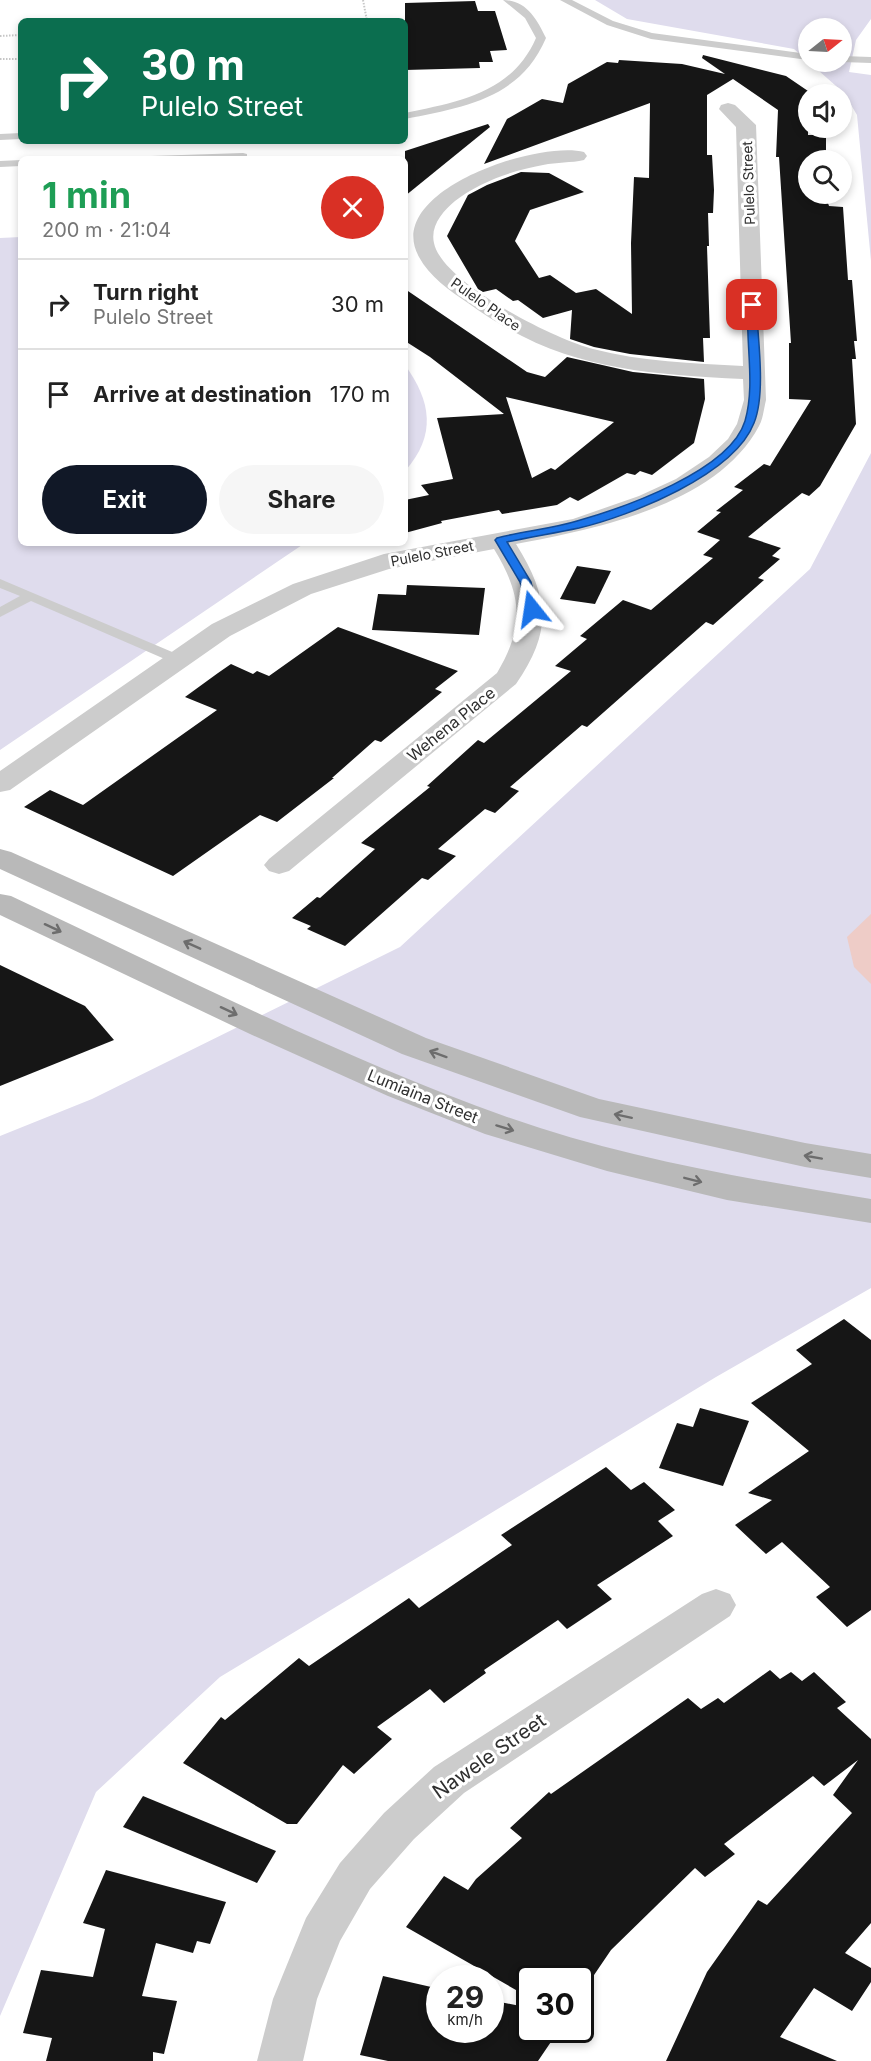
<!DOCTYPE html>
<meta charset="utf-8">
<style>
:root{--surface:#fff;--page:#f6f6f6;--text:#222;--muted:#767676;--line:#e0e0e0;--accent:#111827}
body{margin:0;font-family:Inter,sans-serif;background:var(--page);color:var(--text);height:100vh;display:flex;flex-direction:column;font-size:22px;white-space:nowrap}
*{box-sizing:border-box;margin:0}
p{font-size:20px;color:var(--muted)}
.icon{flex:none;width:33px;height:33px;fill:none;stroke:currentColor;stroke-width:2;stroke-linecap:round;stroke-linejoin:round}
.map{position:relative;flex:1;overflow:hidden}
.drawer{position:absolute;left:18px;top:156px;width:390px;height:390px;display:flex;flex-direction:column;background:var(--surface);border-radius:9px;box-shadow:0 3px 9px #0003}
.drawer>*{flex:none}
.top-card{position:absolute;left:18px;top:18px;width:390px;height:126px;border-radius:9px;box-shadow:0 3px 9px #0003;background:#0b6e4f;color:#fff;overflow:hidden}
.needle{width:39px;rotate:72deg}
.controls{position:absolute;left:798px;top:18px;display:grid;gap:12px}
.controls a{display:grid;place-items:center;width:54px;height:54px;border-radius:50%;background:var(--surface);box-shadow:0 3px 9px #0003;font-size:30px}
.speed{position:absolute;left:426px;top:1965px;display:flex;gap:12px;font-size:30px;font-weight:700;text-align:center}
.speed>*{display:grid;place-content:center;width:78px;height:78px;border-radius:50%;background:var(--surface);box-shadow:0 3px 9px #0003;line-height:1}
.speed small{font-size:15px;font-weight:400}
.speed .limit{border:3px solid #111;border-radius:9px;background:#fff;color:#111}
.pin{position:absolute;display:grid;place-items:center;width:51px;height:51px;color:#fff;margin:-26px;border-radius:12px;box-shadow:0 3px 9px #0006}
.me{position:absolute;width:66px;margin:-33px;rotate:345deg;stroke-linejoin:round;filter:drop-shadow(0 0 4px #0008)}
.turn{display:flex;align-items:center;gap:21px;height:126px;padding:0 24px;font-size:27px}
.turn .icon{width:78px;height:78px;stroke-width:2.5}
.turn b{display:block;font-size:42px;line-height:51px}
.round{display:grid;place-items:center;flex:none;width:63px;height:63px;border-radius:32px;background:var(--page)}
.headline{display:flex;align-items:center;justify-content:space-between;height:102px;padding:0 24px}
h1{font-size:36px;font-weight:700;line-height:45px;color:#1e9e55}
.cta{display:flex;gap:12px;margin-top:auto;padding:12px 24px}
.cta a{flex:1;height:69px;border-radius:36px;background:var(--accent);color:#fff;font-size:24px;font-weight:700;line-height:69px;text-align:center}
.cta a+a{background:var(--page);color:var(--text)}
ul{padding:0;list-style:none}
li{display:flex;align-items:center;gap:18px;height:90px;padding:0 24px;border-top:2px solid var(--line)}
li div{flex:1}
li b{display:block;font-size:22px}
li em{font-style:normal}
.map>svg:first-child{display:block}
</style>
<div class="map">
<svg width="871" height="2061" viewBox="0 0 871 2061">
<rect width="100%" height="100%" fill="#fff"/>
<g fill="#dfdced" fill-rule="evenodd">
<path d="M595,0H871V19L856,40L849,72L871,75V261L857,115L844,93L794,49L627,19ZM808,28H842V62H808Z"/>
<polygon points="21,237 21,543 305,543 0,750 0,238"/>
<path d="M405,365C431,401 437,435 405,471Z"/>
<polygon points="871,453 871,1288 716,1377 220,1677 96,1792 0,2016 0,1136 92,1099 400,947 810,569"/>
</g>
<polygon fill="#eeccc7" points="871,914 871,984 854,967 847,937"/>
<g fill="#161616" fill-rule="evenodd">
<polygon points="475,1 478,11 495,11 507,50 490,51 493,62 479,62 480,68 405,70 405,3"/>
<polygon points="703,55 786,76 808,91 808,135 826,135 826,160 808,160 808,194 825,194 829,206 843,207 848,280 852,280 857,341 854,341 856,359 852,359 856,424 820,486 809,496 802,493 748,537 781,548 772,556 780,559 758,578 764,580 713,625 706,622 587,727 582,725 510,787 519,791 495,813 485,809 438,849 456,856 428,880 422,878 345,946 307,929 311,926 292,918 317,897 320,898 375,849 361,843 430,787 427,786 478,740 484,743 571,671 555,666 587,639 580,636 623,600 651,610 713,558 703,555 720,540 697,532 721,512 716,511 743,490 734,487 764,464 770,466 811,400 789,399 789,343 791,343 779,157 776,157 778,110 733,79 707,95 707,155 712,155 714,190 713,213 708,213 709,246 707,246 710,338 703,338 704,362 630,354 594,347 570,339 572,310 543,318 518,300 513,301 496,289 483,292 478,289 447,236 468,195 487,185 521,172 549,173 584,192 530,210 515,241 539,278 550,275 576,293 596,289 632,314 631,243 634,177 649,178 650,103 484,164 507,119 542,99 563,103 568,84 607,62 618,63 619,60 682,64 725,74 702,58"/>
<polygon points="488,124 490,127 405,196 405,151"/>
<path d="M405,289L527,372L545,377L567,357L633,372L704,379L705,399L694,443L652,475L640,471L635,475L627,473L578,501L570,497L557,505L502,514L499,510L441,521L442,523L405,533V500L429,495L421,485L453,479L437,418L504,414L430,357L405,341ZM506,397L614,422L555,470L551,468L532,478Z"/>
<polygon points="577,566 611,571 595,604 560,599"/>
<polygon points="407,585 485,588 479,635 372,630 378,594 406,595"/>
<polygon points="338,627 458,671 435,689 442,692 408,720 381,742 375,740 332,778 334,778 277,822 260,815 173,876 24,807 50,790 83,805 217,710 185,697 218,673 231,664 253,674 257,671 269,676"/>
<polygon points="0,965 85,1006 114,1040 0,1086"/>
<polygon points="844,1319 871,1340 871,1610 847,1627 816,1597 830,1587 782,1542 766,1554 735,1525 772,1500 748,1493 809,1451 751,1403 812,1364 796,1350"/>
<polygon points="700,1408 749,1421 723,1486 659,1468 677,1423 693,1427"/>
<polygon points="606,1467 631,1490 644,1482 675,1510 658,1521 673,1536 597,1585 612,1599 567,1629 558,1620 484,1670 486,1673 444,1703 430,1689 377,1727 392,1739 354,1774 343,1765 297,1824 287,1824 183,1763 221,1717 225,1720 299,1658 309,1666 409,1598 419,1608 512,1545 501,1535"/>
<polygon points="770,1670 780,1679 791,1672 802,1681 814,1672 846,1702 837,1708 871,1739 871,1923 845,1953 871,1968 871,1982 852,2011 814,1988 780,2037 837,2061 666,2061 707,1972 758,1900 767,1905 852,1813 833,1795 858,1760 824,1786 813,1776 724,1844 735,1854 705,1877 695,1868 611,1950 592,1978 530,1978 530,1998 406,1927 444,1876 468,1890 476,1879 522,1838 510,1828 549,1792 551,1794 688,1698 701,1709 718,1698 724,1703"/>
<polygon points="143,1796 276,1851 257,1883 123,1827"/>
<polygon points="106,1870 226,1902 210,1944 197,1941 193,1953 156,1943 142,1996 177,2001 164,2054 153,2052 153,2061 46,2061 52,2038 23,2033 41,1970 93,1977 105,1929 83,1923"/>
<polygon points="383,1976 440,1989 440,2030 490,2030 490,2000 530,2008 530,2030 559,2030 538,2061 388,2061 360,2055"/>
</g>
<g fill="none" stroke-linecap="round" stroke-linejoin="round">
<g stroke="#c6c6c6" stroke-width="2" stroke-dasharray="1.5 1.5" stroke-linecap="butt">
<polyline points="363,0 367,21"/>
<polyline points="0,36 21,35"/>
<polyline points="0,59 21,59"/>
</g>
<g fill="#ccc" fill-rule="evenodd">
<path d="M503,0C526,0 537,19 546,38C520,99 464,107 405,119V113C459,102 512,93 536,38L525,18Z"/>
<polygon points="560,0 572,0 613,21 652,33 808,54 808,60 651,39 607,25"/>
<polygon points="842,56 871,57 871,63 842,62"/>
<polygon points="21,133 21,139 0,140 0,134"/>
<polygon points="243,153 247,154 247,158 146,159 151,156"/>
<polygon points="21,160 21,166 0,167 0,161"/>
<polygon points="0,579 184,657 186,660 179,664 174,663 31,601 0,617 0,607 20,596 0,588"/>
</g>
<g fill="#ccc" fill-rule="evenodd">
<path d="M728,103L735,105L756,125L766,400C764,408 763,419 759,426C717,505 596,529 516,544C549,597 553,631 516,684L289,871L279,874L269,871L264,865L269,859L497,673C525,626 522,595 494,549L389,569L311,594L230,636L10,790L0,792V771L212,624L293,584L384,554L573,519L639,496L676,479L709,457L728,439L737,424L744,400L743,379C636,373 559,369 468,303C450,291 429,276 419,257C382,191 538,140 584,152L587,156L584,160C571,163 557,162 543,165C514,170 479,182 455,201C443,211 430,226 434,243C442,283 556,340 593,349C642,362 693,363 743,366L736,127L719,109L721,105Z"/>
<polygon points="716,1589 730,1594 736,1605 730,1616 464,1793 414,1839 370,1889 340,1941 317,1999 303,2061 257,2061 273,1999 306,1918 340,1863 384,1813 434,1767 702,1594"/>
</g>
<g fill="#b9b9b9" fill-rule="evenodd">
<polygon points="0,849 11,852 426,1038 599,1099 805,1143 871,1154 871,1178 805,1167 580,1117 402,1054 0,869"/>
<path d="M0,894L11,896C175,973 337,1056 507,1117C625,1159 749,1179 871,1199V1223L727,1200L607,1171L485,1134L388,1096L250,1034L0,915Z"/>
</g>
</g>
<defs><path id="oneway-shaft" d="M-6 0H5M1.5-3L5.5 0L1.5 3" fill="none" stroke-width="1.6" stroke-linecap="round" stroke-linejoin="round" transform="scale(1.5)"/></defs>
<g stroke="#6d6d6d">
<use href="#oneway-shaft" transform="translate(53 928) rotate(25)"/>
<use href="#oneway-shaft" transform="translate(192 945) rotate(-156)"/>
<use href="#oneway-shaft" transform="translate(229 1011) rotate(25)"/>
<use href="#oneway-shaft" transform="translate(438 1054) rotate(-160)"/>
<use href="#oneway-shaft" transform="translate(623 1116) rotate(-168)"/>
<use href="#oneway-shaft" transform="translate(505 1128) rotate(17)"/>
<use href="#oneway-shaft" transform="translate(813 1157) rotate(-170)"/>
<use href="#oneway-shaft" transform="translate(693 1180) rotate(14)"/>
</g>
<path fill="#1a73e8" stroke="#114b97" stroke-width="1.5" d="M748,303L756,305C758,338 766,394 754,423C734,475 630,516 579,528C555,533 531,537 507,542L531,582L537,609L532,612L528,611L520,582L495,540L497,538C523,531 551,529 577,521C623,508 730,471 745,421C753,393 749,363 748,335C748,325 745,313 748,303Z"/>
<g text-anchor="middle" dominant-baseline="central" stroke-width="6" stroke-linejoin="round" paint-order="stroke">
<g font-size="14" fill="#2f2f2f" stroke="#fff">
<text transform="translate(748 183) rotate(-92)">Pulelo Street</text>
<text transform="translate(486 304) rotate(35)">Pulelo Place</text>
<text transform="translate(432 553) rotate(-11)">Pulelo Street</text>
</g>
<g font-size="16" fill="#2f2f2f" stroke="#fff">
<text transform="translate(451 724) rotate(-39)">Wehena Place</text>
<text transform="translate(423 1096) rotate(22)">Lumiaina Street</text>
</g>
<g font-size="20" fill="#2f2f2f" stroke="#fff">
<text transform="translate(489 1756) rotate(-35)">Nawele Street</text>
</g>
</g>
</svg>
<div class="controls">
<a><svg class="needle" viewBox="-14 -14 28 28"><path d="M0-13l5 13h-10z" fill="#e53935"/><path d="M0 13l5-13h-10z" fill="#767676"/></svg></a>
<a><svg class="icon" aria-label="sound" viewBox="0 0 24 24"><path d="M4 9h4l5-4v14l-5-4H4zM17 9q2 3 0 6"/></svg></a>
<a><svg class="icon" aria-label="search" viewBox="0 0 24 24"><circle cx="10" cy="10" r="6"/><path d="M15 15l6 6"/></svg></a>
</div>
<div class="speed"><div>29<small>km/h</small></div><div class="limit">30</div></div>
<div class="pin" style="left:752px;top:305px;background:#d93025"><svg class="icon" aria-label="arrive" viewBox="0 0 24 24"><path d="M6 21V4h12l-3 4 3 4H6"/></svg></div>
<svg class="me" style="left:532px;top:609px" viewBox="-20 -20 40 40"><path d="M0-17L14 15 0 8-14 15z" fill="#1a73e8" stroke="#fff" stroke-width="4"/></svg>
<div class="top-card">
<div class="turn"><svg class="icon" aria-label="right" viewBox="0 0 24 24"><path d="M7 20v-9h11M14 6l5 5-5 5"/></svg><div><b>30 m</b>Pulelo Street</div></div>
</div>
<section class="drawer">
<div class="headline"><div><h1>1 min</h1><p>200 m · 21:04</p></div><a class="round" style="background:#d93025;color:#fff"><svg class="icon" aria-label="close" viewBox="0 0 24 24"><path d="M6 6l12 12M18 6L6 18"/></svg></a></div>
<ul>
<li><svg class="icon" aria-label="right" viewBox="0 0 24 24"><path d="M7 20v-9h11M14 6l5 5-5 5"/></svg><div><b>Turn right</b><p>Pulelo Street</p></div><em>30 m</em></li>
<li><svg class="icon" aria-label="arrive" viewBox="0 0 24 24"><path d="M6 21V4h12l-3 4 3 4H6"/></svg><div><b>Arrive at destination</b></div><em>170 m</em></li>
</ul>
<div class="cta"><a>Exit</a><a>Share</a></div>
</section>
</div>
